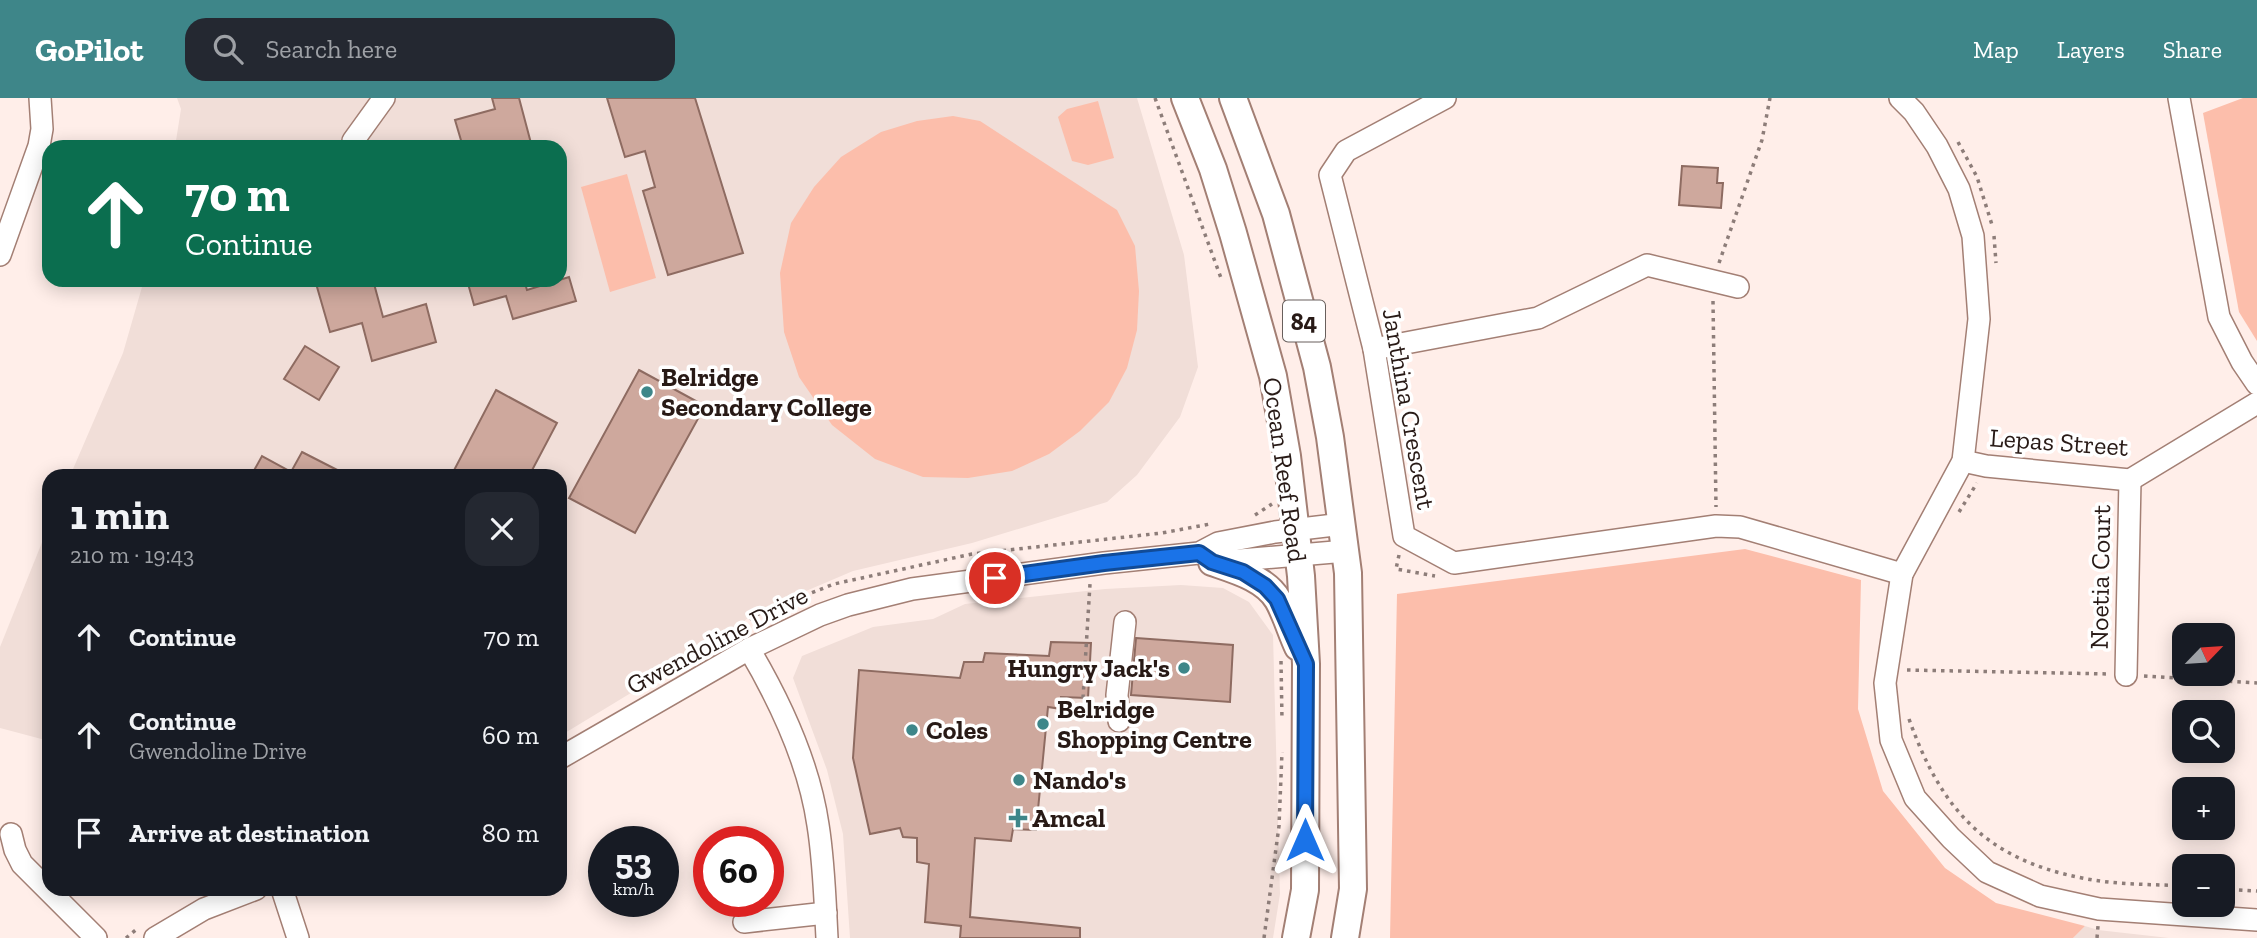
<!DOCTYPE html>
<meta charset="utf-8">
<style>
:root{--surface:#171b24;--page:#242831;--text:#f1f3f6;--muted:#9ea1a6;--accent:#3e8689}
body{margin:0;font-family:"Zilla Slab",serif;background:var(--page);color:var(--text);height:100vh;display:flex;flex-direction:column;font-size:26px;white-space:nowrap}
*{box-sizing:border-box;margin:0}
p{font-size:23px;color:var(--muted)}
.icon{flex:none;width:38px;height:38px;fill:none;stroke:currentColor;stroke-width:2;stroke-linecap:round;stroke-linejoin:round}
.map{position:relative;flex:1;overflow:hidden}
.panel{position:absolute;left:42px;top:371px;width:525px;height:427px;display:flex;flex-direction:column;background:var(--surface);border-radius:21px;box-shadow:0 4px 18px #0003}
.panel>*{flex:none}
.hud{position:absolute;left:42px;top:42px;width:525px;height:147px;border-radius:21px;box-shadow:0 4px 18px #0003;background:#0b6e4f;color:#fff;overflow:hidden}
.needle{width:46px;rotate:65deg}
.buttons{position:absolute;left:2172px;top:525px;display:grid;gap:14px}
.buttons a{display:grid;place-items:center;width:63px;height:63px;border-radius:14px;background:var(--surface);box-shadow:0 4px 18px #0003;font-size:35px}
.speed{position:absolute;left:588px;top:728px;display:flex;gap:14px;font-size:35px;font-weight:700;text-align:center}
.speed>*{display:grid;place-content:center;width:91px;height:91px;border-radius:50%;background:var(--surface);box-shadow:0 4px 18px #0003;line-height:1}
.speed small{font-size:18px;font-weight:400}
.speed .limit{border:10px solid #d22;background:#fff;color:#111}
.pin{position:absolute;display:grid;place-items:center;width:60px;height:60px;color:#fff;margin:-30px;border:4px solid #fff;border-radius:50%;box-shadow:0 2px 7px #0007}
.me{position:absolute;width:77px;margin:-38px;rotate:0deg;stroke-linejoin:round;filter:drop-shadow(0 0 5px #0008)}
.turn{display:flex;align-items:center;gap:24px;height:147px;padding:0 28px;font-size:32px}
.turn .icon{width:91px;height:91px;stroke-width:2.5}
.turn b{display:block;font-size:49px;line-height:60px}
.round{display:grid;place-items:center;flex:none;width:74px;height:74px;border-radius:21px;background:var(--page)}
.summary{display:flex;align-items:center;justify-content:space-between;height:119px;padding:0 28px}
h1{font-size:42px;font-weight:700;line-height:52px}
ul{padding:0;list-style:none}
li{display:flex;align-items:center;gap:21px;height:98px;padding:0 28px}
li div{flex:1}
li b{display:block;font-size:26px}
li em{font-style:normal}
header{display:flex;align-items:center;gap:42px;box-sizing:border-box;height:98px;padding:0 35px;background:var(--accent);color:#fff}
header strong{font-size:33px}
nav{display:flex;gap:38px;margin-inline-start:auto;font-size:24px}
.search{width:490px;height:63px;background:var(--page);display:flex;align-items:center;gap:18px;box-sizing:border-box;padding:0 24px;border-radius:21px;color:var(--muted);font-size:26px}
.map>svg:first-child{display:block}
</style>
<header>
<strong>GoPilot</strong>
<div class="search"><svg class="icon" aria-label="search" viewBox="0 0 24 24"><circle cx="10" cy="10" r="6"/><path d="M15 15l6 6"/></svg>Search here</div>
<nav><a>Map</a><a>Layers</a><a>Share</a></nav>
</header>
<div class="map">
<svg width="2257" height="840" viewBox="0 0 2257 840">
<rect width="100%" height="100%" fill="#ffeee9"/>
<g fill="#f1ded8">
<polygon points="177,0 1137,0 1184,157 1198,269 1180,319 1137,377 1107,404 972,445 853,473 757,514 705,550 560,638 560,378 70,378 123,255 144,182 560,182 560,49 175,49 181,11"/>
<polygon points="49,427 49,643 0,630 0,549"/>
<polygon points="1181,487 1223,490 1249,504 1273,537 1280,796 1273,840 850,840 843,736 827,672 793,580 802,558 873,529 933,521 965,506 1105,491"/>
<polygon points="2085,828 2098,832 2169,840 2073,840"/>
</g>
<g fill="#fcbeab">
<polygon points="2243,0 2257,0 2257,243 2239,214 2203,15"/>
<polygon points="1098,3 1114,60 1088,67 1072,63 1058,19 1067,11"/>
<polygon points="953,18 980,23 1117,112 1135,148 1139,193 1137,232 1127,270 1109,304 1080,333 1049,356 1012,373 968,380 923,379 875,361 832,327 799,279 784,234 780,175 791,125 814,89 841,59 881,34 917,23"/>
<polygon points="627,76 656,180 610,194 581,89"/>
<polygon points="1745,451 1861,482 1858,611 1883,693 1945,770 1996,805 2085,828 2073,840 1390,840 1397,496"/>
</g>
<g fill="#cea89d" stroke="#8e6b61" stroke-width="2">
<polygon points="492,0 519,0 532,49 463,49 455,22 495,11"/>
<polygon points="607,0 695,0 743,155 668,177 643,93 655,89 645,53 625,59"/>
<polygon points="1682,68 1718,70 1717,85 1723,85 1721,110 1679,107"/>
<polygon points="569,179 576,203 513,221 506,198 474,207 467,182 524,182 527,192"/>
<polygon points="315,182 373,182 383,219 426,206 436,244 372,263 362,225 330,234"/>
<polygon points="305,248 339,269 319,302 284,281"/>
<polygon points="639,272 705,308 635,435 569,400"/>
<polygon points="496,292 557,325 529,378 451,378"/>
<polygon points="302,354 349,378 251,378 262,358 291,374"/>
<polygon points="1136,540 1233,547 1230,604 1131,597"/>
<polygon points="1051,544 1091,545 1088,600 1061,599 1061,611 1048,609 1036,732 1013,731 1011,743 975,740 970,819 1080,830 1080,840 960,840 961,828 925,824 929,766 917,764 917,740 903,739 900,730 870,736 853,660 859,572 960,580 964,564 983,564 985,555 1049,558"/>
</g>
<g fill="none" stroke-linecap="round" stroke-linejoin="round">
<g stroke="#a37f74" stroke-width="24">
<g id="minor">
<polyline points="1445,0 1346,53 1330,77 1374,251 1404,438 1454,465 1716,428 1740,429 1902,476"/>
<polyline points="1900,0 1914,14 1937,48 1959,91 1973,138 1979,221 1963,363 1902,476 1885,585 1891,642 1915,700 1951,740 1987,774 2040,798 2099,811 2257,822"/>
<polyline points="2179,0 2219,219 2242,264 2257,286"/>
<polyline points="353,43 384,0"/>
<polyline points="0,157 39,48 42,31 40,0"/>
<polyline points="1374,251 1538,220 1647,167 1738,189"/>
<polyline points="1963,363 1986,368 2130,382 2257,305"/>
<polyline points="1216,464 1346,453"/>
<path d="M749,551C781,605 809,665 818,727C824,764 825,803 827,840"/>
<polyline points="2126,577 2130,382"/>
<polyline points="1119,623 1117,597 1125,524"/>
<polyline points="560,660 749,551 820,517 848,507 912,491 1104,465 1199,455 1218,445 1275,434 1343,426"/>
<polyline points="11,736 15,752 22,766 96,840"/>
<polyline points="282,791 298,840"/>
<polyline points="744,824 826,815"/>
<polyline points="155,840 204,811 256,791"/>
</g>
</g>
<g stroke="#a37f74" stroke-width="30">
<g id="major">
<polyline points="1185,0 1213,71 1233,135 1273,278 1287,358 1301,478 1306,566 1305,792 1296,840"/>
<polyline points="1233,0 1276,116 1317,269 1330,339 1348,475 1353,791 1345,840"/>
<path d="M1212,464C1235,472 1265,480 1278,502C1286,516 1291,534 1298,549"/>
</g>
</g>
<g stroke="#8d7d79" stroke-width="3.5" stroke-dasharray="3.5 5" stroke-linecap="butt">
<polyline points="1155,0 1221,180"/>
<polyline points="1958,44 1977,79 1993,130"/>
<polyline points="1994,138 1996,165"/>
<polyline points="1719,165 1762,42 1770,0"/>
<polyline points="1713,203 1716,409"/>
<polyline points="1959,414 1977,385"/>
<polyline points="1255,417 1272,406"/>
<polyline points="1399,457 1396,471 1435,478"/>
<polyline points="1281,563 1282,622"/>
<polyline points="671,572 758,516 834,486 972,456 1162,435 1210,426"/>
<polyline points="1907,572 2109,576"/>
<polyline points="2144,578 2257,585"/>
<polyline points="1083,600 1090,486"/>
<path d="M1909,621C1941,711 1985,761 2082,780C2115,787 2150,786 2184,788"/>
<polyline points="2222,791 2257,793"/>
<polyline points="126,840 138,830"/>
<polyline points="1264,840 1279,728 1282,654"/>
<polyline points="2097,840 2098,828"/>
</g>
<use href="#minor" stroke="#fff" stroke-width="21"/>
<use href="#major" stroke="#fff" stroke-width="26"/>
</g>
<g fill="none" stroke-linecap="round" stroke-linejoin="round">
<g stroke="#114b97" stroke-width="18">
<polyline id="route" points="995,480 1104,465 1199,455 1212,464 1243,474 1265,488 1277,501 1306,566 1305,742"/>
</g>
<use href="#route" stroke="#1a73e8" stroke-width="12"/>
</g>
<g fill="#3e8689" stroke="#fff" stroke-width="2.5">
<circle cx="647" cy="294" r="7"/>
<circle cx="1184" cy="570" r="7"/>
<circle cx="1043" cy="626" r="7"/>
<circle cx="912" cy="632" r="7"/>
<circle cx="1019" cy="682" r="7"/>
<path d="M1014.5 709.5h7v7h7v7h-7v7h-7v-7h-7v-7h7z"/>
</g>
<g text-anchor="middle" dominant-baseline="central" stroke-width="7" stroke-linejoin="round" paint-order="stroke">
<rect fill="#fff" stroke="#685f5c" stroke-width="2" x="1283" y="202.5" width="42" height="41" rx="5"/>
<g font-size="24" font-weight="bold" fill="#281a16">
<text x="1304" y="223">84</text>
</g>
<g font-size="26" font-weight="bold" fill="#281a16" stroke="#fff" text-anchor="start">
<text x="661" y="279">Belridge<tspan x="661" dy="30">Secondary College</tspan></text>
<text x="1170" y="570" text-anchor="end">Hungry Jack's</text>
<text x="1057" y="611">Belridge<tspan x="1057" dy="30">Shopping Centre</tspan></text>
<text x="926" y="632">Coles</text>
<text x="1033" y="682">Nando's</text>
<text x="1032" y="720">Amcal</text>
</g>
<g font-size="26" fill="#281a16" stroke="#fff">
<text transform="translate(1409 311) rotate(80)">Janthina Crescent</text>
<text transform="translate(2059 344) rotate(4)">Lepas Street</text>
<text transform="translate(1285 372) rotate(82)">Ocean Reef Road</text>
<text transform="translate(2100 479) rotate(-89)">Noetia Court</text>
<text transform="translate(717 542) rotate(-28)">Gwendoline Drive</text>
</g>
</g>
</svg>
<div class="buttons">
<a><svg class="needle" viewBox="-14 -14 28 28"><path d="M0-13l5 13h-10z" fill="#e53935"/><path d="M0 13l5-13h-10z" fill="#9ea1a6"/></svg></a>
<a><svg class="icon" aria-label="search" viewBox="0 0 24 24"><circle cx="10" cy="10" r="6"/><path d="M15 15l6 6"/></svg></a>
<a>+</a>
<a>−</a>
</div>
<div class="speed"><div>53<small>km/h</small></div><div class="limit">60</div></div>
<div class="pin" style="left:995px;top:480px;background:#d93025"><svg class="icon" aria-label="arrive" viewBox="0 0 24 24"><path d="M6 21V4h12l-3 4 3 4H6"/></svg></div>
<svg class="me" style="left:1305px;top:742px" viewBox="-20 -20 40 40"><path d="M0-17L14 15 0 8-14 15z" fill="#1a73e8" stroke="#fff" stroke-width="4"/></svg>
<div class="hud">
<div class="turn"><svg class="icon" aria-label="ahead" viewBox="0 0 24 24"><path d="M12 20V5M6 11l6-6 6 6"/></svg><div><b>70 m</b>Continue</div></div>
</div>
<section class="panel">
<div class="summary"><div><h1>1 min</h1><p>210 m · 19:43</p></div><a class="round"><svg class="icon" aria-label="close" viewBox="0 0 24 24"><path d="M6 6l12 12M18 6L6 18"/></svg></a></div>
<ul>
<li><svg class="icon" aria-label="ahead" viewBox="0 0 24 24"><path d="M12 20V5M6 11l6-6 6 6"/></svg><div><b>Continue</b></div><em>70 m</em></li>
<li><svg class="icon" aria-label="ahead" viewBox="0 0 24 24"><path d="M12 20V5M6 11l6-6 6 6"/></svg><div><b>Continue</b><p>Gwendoline Drive</p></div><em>60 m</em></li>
<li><svg class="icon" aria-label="arrive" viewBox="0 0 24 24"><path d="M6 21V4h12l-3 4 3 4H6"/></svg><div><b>Arrive at destination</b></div><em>80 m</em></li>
</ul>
</section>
</div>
